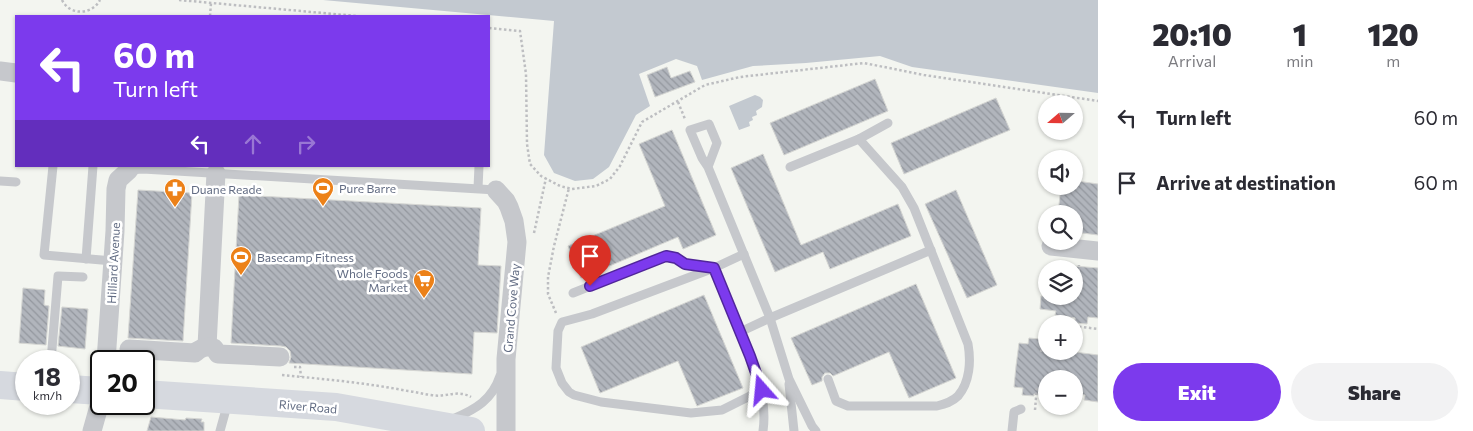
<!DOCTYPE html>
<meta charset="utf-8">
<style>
:root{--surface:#fff;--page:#f2f2f3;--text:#2b2b33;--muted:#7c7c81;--accent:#7c3aed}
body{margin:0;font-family:Commissioner,sans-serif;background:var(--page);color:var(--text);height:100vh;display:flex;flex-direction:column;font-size:19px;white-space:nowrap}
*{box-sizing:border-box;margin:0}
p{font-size:16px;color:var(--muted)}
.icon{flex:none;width:28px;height:28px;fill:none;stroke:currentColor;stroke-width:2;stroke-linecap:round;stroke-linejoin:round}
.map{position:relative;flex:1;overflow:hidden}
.panel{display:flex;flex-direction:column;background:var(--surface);width:375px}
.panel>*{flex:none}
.top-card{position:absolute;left:15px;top:15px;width:475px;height:152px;border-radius:0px;box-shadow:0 1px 4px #0004;background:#7c3aed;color:#fff;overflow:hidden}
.needle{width:32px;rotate:250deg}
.fabs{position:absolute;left:1038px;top:95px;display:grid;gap:10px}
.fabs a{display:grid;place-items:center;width:45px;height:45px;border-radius:50%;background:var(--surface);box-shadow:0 1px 4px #0004;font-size:25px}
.speed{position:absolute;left:15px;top:350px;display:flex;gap:10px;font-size:25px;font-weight:700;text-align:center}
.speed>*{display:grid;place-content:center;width:65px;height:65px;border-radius:50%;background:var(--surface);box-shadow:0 1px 4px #0004;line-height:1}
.speed small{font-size:12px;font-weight:400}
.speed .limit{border:2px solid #111;border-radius:8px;background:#fff;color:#111}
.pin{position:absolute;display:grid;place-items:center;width:42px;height:42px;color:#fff;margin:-51px -21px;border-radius:50% 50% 50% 0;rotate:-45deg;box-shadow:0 0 5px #0007}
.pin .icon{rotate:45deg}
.me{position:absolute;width:55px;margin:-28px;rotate:342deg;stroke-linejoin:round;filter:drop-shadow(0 0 4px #0008)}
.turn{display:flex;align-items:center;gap:18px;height:105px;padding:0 15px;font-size:22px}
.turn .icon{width:65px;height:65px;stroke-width:2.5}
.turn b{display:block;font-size:35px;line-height:42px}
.lanes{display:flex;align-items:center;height:48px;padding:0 15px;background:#0003;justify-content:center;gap:25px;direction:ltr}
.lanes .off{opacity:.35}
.eta{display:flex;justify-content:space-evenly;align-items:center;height:85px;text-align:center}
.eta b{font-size:30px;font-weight:800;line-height:35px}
.primary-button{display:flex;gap:10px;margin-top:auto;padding:10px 15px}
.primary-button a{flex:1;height:58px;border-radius:30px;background:var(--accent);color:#fff;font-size:20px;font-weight:800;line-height:58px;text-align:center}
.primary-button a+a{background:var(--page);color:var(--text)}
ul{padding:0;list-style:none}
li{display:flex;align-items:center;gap:15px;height:65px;padding:0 15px}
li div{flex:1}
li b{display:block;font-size:19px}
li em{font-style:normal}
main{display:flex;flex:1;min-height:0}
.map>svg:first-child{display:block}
</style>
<main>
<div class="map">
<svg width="1098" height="431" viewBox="0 0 1098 431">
<defs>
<pattern id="building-back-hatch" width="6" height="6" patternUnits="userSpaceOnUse" patternTransform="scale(1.25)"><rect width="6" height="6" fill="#b1b5bc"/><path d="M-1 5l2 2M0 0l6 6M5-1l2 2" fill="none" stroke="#93979e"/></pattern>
</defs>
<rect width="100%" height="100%" fill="#f3f5f0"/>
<g fill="#c3c9d0">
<polygon points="323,0 1098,0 1098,93 912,67 880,56 806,63 753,66 702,80 697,66 676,59 639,74 650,106 636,115 609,167 593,179 575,181 554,173 544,155 554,21"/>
<polygon points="755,95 760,97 763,100 762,107 756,111 757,115 752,117 753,120 749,122 750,126 739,130 729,106"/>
</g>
<g fill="url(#building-back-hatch)" stroke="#d5d6d3">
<polygon points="667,67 671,78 690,71 695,82 655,97 647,75"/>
<polygon points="875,79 888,111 784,155 770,123"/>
<polygon points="996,98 1010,130 904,174 891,143"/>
<polygon points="672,130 716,235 683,249 678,237 581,278 568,246 665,206 639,144"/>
<polygon points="763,154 801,245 898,204 911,236 830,269 823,252 775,272 731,168"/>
<polygon points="1077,181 1098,184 1098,235 1074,232 1074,214 1058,214 1061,186 1077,186"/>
<polygon points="138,190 192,193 183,341 128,338"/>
<polygon points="956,190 997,285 967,298 925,204"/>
<polygon points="239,195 481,208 478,265 501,266 497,333 474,332 472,374 289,363 291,357 290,351 286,347 281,346 231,343"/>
<polygon points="1074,266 1098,268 1098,318 1088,317 1087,324 1075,323 1075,318 1055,315 1056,311 1040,309 1041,296 1074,296"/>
<polygon points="916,284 956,378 909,398 889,352 833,376 830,373 825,373 822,377 822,381 812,385 791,338"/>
<polygon points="23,288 45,290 44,305 49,306 46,345 19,343"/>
<polygon points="704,295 743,388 697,406 678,361 600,393 581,347"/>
<polygon points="62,307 88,309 85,349 58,346"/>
<polygon points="1029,338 1040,339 1040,343 1046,344 1046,351 1067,351 1098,355 1098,402 1084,400 1085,395 1074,394 1074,379 1046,379 1046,396 1034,394 1034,396 1022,395 1023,388 1014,387 1016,366 1019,343 1028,344"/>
<polygon points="151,417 185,420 186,418 202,419 201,422 204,422 204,431 147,431"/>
</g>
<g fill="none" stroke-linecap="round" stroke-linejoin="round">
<g stroke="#bdbec1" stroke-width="2.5" stroke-dasharray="2.5 2.5" stroke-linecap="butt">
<path d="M62,0C70,16 92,15 100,0"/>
<polyline points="179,0 356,16"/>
<polyline points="210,16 211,3"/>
<polyline points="489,28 520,31 526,74 527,144 530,164 541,176 560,186 572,189 596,186 610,179 620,166 642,122 705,85 740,77 864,63 924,75 1098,101"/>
<polyline points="678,102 685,119"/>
<polyline points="534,233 546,178"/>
<polyline points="1078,276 1079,265"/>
<polyline points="556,313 548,294 548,277 554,246 569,188"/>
<polyline points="1074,326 1098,329"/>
<polyline points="1041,352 1042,342 1046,334"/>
<polyline points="294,367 300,367 301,377"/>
<path d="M282,375C324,379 367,383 408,391C416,392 423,394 431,395C447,398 456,389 471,397"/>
<polyline points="1035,410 1037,386"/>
</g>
<g stroke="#c6c8cc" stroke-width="9">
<polyline points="859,139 888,123"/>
<polyline points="53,166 44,255 113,261"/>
<polyline points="708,167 702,158 690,130 709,124 717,143 708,167 770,318 931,250"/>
<path d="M790,167L859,139L902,187L914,208L968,344C971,361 970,382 958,396C952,402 945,404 937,406H848L836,401L828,379"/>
<polyline points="129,168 129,170 143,169 496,190"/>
<polyline points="0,181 16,182"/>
<polyline points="478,188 479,166"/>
<path d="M744,254L714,268C722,289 731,310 740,332C753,364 768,396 763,431"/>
<polyline points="86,259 93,166"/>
<polyline points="573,293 666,256 672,256 685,264 714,268 592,314 562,322 558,331 556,368 562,383 569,392 574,395 601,402 691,413 722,410 762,390"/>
<polyline points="740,332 770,318 789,379 812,426 816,431"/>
<polyline points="51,361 58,276 83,277"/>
<polyline points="789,384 794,431"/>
<path d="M453,419C476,409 492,400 500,376"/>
<polyline points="220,431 228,402"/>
<polyline points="1012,431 1014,412 1021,409"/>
</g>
<g stroke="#c6c8cc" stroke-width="19">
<polyline points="0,71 16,73"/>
<polyline points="496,190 506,201 509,207 514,221 517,242 506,359 506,431"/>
<polyline points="1051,246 1098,251"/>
<polyline points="207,346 216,173"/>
<path d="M129,349L195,353C201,347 206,346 214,348L218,354L280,357"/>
<polyline points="106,361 115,231 116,189 118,180 129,170"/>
<polyline points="92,431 101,399"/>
</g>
<g stroke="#d6d9df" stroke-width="28">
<polyline points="0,385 26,387"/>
<polyline points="69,389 101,391"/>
<polyline points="144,394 336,407 471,431"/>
</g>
</g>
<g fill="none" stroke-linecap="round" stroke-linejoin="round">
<g stroke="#51269a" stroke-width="12">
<polyline id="route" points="590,286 666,256 676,258 685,264 714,268 750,356 762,390"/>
</g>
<use href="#route" stroke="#7c3aed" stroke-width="9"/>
</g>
<defs>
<g id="stadium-pin" transform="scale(1.125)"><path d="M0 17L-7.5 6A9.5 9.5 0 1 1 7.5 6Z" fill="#ec8118" stroke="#fff"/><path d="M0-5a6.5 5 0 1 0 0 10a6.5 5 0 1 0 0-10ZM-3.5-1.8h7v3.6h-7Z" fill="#fff"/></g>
<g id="pharmacy-pin" transform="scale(1.125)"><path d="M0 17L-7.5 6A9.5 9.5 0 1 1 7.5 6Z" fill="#ec8118" stroke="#fff"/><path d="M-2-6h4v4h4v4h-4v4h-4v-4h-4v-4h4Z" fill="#fff"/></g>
<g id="supermarket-pin" transform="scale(1.125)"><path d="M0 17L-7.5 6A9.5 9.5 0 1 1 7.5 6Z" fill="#ec8118" stroke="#fff"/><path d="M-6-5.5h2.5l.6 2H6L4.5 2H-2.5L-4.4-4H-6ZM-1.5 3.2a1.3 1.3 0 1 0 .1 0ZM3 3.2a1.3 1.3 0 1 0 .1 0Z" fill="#fff"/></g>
</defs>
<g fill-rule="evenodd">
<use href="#stadium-pin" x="323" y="188"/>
<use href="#pharmacy-pin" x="175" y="189"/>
<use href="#stadium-pin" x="241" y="257"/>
<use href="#supermarket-pin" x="424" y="280"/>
</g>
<g text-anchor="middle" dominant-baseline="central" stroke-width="5" stroke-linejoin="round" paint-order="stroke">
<g font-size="12" fill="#626c83" stroke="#fff" text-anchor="start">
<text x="339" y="188">Pure Barre</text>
<text x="191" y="189">Duane Reade</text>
<text x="257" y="257">Basecamp Fitness</text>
<text x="408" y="273" text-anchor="end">Whole Foods<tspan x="408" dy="14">Market</tspan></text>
</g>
<g font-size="12" fill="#626c83" stroke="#fff">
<text transform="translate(113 263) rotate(-87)">Hilliard Avenue</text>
<text transform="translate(511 308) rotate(-85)">Grand Cove Way</text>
<text transform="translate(308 406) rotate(5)">River Road</text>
</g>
</g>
</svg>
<div class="fabs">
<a><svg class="needle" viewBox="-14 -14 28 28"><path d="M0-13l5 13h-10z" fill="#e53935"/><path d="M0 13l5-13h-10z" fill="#7c7c81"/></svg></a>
<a><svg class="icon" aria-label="sound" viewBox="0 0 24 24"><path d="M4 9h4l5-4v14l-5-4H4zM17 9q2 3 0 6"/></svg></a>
<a><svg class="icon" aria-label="search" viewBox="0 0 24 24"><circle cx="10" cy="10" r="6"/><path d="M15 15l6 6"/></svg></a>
<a><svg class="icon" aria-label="layers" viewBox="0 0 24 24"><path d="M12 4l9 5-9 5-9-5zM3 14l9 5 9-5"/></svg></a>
<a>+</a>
<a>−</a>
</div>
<div class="speed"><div>18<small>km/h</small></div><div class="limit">20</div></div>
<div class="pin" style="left:590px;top:286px;background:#d93025"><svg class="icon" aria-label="arrive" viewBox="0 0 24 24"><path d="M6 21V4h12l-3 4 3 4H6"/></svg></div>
<svg class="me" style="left:762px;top:390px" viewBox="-20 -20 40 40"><path d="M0-17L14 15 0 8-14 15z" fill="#7c3aed" stroke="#fff" stroke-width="4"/></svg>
<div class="top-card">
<div class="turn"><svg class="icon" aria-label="left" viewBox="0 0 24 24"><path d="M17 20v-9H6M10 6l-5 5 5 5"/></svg><div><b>60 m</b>Turn left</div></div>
<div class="lanes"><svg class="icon" aria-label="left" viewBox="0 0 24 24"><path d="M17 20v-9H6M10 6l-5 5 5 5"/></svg><svg class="icon off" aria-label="ahead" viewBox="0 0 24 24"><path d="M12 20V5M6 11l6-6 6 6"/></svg><svg class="icon off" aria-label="right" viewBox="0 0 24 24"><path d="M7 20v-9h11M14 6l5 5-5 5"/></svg></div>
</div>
</div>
<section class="panel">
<div class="eta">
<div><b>20:10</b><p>Arrival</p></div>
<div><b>1</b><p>min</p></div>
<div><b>120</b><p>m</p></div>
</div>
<ul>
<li><svg class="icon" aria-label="left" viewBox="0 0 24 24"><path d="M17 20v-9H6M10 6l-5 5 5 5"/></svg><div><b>Turn left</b></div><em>60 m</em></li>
<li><svg class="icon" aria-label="arrive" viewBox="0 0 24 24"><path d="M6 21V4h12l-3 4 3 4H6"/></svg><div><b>Arrive at destination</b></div><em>60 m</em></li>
</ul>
<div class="primary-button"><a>Exit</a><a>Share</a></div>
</section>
</main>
